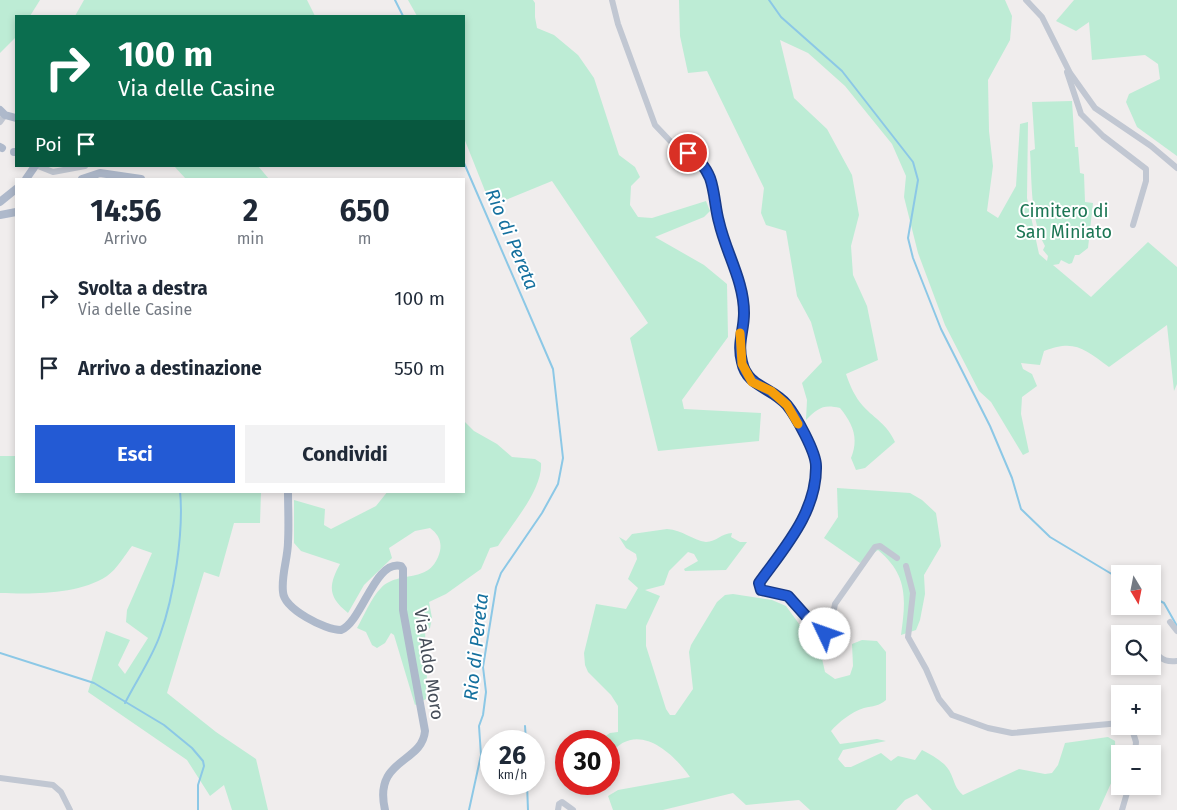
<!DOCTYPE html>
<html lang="it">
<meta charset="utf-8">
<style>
:root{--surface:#fff;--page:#f2f2f3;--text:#1f2937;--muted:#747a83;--accent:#235ad4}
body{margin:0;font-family:"Fira Sans",sans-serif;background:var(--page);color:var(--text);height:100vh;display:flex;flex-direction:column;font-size:19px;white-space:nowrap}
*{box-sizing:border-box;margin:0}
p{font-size:16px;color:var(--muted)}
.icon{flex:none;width:28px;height:28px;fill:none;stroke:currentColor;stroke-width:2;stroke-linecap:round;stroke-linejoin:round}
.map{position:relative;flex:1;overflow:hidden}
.panel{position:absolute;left:15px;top:178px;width:450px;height:315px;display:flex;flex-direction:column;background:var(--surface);border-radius:0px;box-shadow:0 2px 8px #0003}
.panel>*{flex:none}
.hud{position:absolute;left:15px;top:15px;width:450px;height:152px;border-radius:0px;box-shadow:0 2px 8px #0003;background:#0b6e4f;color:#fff;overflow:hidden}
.needle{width:32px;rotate:170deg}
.controls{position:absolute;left:1111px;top:565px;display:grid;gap:10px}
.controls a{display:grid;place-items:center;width:50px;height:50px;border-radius:0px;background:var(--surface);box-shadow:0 2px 8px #0003;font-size:25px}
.speed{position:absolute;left:480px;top:730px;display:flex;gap:10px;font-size:25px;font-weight:700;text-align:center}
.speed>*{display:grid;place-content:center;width:65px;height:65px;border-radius:50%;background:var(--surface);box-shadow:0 2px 8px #0003;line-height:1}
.speed small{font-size:12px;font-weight:400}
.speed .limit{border:8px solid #d22;background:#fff;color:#111}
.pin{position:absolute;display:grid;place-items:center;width:42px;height:42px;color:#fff;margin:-21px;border:2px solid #fff;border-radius:50%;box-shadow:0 1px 5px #0007}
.me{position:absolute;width:55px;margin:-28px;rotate:312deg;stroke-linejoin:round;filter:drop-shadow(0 0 4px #0008)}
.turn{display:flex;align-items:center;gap:18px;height:105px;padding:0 20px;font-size:22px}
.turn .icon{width:65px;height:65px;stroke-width:2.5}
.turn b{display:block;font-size:35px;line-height:42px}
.then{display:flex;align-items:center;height:48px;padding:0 20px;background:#0003;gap:10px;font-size:19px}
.eta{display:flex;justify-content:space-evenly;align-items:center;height:85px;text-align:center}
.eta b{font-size:30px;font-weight:700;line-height:35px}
.button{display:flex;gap:10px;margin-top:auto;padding:10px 20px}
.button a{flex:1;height:58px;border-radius:0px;background:var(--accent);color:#fff;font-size:20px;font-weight:700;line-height:58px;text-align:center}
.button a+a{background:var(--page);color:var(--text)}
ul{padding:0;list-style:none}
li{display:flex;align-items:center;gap:15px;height:70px;padding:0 20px}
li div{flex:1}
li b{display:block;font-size:19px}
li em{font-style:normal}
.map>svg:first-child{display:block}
</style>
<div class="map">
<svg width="1177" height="810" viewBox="0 0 1177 810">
<rect width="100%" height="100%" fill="#f0eded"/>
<g fill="#bdecd5">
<polygon points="0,0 40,0 30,16 16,16 16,37 0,53"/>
<polygon points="84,0 307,0 315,16 75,16"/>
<polygon points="408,0 533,0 535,3 535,17 537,28 554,35 578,55 594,78 619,155 635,167 640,177 631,186 630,205 638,217 652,218 706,201 710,211 704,217 655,237 704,265 727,284 728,337 682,400 684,409 761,413 759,441 658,451 630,338 648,323 552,181 491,206 464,138 464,16 417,16"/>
<path d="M679,0H1005L1012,16L1010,40L988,80L989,131L993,166L987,211L998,218L1016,186L1020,124L1028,122L1027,198L1039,254L1047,261L1048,256L1043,250L1045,246C1030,219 1032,181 1030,151L1035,149L1032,102L1072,101L1075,147H1078L1080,173L1084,174L1085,202L1093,203L1088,248L1079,255H1075L1072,263L1069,264L1061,260L1059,264L1053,265L1091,297L1148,242L1177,267V384L1174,391L1167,325L1109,367C1084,349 1075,339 1044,351L1040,365L1021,363L1023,369L1032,374L1037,386L1022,397L1021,414L1029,452L1023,455L991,402L979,391L945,325L918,253L904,197L906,176L892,144L845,86L808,53L780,40L794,98L827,129L852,175L859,215L851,246L853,275L867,306L878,360L846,374C850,386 855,397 863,406C876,420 886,423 895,442L865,468L856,470L851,458C859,438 853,424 840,408C823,404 818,408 806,420L807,400L802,383L822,362L811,322L797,296L786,231L766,225L761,213L764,188L707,71L688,73L680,36Z"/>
<polygon points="1074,0 1177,0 1177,156 1137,127 1126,102 1129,94 1160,79 1158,64 1145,55 1092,60 1089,22 1076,31 1056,21"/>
<polygon points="174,166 258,166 269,179 186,179"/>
<path d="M464,421L474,431L497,444L512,457L535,459L541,463C543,489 512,524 498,546L490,548L481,569L446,594L429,602L432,618L430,628L425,631L427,673L426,699L415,705L394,635L391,633L385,643L377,648L372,645L366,632L357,628C364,616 371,598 381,588C399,569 431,586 440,551C442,541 438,534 430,528L415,531L389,548L392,558L364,585L348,613C328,597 328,586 340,564L301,551L294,543V500L325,509L324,525L331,529L376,506L388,491H464Z"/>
<path d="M0,456H16V491H261L260,523H234L219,577L204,572L167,693L216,732L256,759L268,810H232L224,785L210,796L187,760L88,692L106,631L130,640L118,665L125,674L148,638L126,622L127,610L152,553L132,546C125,555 117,569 107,576C78,595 33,594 0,593Z"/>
<path d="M837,488L910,493L922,500L936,513L941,546L924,575L925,594L920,620L916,630L901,635C906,599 908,575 878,550L860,563L824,538L838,517Z"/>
<path d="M667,529C683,530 692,540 706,542C716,542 722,533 732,533L731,537L740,542H747L726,570L685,571L684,569L698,561L694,554L688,552L669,571L664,585L645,590L660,596L646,626V646L666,709L670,715H675L693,689L689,652L691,645L717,602L725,595L733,594L772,600L786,606L821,654L825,672L835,679L850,675L853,666L852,644L862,640L877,641L886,652V700C879,706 873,706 864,708C851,712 839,722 831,731L840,744L877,739L886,741L843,750L838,759L845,767H851L881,753L891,761L898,756L915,760L922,750C933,756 946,762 951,774C955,783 955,788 963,795L1019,769L1045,774L1052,773L1058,765L1065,743L1108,737L1115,741L1116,772L1099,810H932L917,794L905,800L896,810H810L799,800L746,805L733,793L663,810H613L608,796L618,790L690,777C672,751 635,719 609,756V741H598L610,733L618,732V706L611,695L588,672L585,665L584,653L596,604L626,609L638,588L628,579L637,559L636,554L626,548L619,537L626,541L632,534Z"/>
</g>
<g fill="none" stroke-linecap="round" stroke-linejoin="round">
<g stroke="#8cc8e6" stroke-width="2">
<polyline points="395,0 403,16"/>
<polyline points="769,0 781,17 842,71 913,162 918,180 908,238 913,258 941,329 990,426 1012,478 1021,509 1050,537 1120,579"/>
<polyline points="464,163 553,369 563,458 558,484 542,513 501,573 496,587 483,667 486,692 483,715 479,726 481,755 469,810"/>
<polyline points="1152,597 1164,603 1177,626"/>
<polyline points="0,653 94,683 164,725 192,748 203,761 204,766 198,785 198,810"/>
<path d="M125,703C136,681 152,658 160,635C174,597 184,531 180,491"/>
<polyline points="525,726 526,741"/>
<polyline points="527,784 528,810"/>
</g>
<g stroke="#c1c7d2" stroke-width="6">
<polyline points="612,0 618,24 655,125 674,145 701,162 710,179 723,237 737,272 744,314 739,340 742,364 752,382 771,391 787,405 811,449 816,463 816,476 806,515 759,583 761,590 788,596 821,633 825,634 830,630 835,604 875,547 880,546 897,558"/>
<polyline points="1026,0 1042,17 1070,73 1095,108 1151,146 1177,168"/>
<polyline points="1067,72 1081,114 1103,136 1146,169 1146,181 1133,225"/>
<polyline points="0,122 5,115"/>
<polyline points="38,166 53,172 85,166"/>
<polyline points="906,566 913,593 908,637 926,669 939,699 952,715 988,728 1012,733 1120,723"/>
<polyline points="1170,622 1177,631"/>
<path d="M1153,641C1154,655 1162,663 1177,661"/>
<polyline points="1131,726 1136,742 1135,754"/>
<polyline points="0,778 53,785 61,792 70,810"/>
<polyline points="558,810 559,804 562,802 573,810"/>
<polyline points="1122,810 1129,786"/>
</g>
<g stroke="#aeb9cb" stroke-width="8">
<polyline points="0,110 5,115 16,118"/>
<polyline points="0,147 2,148"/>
<polyline points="14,152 16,152"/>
<polyline points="26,179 35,166"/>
<polyline points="82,179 100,173 141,179"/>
<polyline points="0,202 16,189"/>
<polyline points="0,215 16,212"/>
<path d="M288,491C288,508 289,525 288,542C288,558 281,575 283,592C284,609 325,630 341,630C362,622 375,559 401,566L403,569V610L425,731C422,764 373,758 385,810"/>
</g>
</g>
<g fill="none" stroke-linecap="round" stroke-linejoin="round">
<g stroke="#173a8a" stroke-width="12">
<path id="route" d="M688,153C699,160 705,166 710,178C715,192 715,208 719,222C726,253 744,281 744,313C744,331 737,343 742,362C747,387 772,387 787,405C796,416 816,452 816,466C817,512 784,548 759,583L761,590L788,596L821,633L825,634"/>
</g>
<use href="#route" stroke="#235ad4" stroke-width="9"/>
<polyline stroke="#f59e0b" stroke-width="9" points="740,333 742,364 752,382 771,391 787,405 798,424"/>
</g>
<g text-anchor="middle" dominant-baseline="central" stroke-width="4" stroke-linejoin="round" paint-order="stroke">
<g font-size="18" fill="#1c7654" stroke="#fff">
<text x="1064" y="211">Cimitero di<tspan x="1064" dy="21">San Miniato</tspan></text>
</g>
<g font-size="18" fill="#464e59" stroke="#fff">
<text transform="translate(429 664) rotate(81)">Via Aldo Moro</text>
</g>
<g font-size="19" font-style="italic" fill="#14709e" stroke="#fff">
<text transform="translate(512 239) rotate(67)">Rio di Pereta</text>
<text transform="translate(476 647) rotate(-84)">Rio di Pereta</text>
</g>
</g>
</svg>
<div class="controls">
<a><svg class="needle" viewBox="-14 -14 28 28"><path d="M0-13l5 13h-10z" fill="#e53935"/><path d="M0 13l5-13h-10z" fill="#747a83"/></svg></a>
<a><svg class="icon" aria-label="search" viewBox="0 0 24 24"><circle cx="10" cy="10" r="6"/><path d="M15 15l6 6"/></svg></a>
<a>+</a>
<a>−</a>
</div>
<div class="speed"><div>26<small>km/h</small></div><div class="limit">30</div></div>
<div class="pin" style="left:688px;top:153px;background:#d93025"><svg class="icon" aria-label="arrive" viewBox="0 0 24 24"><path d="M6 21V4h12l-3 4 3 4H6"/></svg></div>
<svg class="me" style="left:825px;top:634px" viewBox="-20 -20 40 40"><circle r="19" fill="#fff"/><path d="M0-13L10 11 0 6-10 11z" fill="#235ad4"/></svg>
<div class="hud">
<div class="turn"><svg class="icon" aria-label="right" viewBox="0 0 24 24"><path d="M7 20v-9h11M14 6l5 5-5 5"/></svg><div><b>100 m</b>Via delle Casine</div></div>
<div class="then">Poi<svg class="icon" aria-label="arrive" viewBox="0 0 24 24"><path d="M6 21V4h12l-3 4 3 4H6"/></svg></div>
</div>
<section class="panel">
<div class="eta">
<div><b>14:56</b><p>Arrivo</p></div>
<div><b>2</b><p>min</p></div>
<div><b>650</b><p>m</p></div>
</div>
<ul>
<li><svg class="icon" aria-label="right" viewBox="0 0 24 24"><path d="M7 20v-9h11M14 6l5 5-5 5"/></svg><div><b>Svolta a destra</b><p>Via delle Casine</p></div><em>100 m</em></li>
<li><svg class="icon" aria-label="arrive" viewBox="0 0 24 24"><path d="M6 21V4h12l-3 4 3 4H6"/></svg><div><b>Arrivo a destinazione</b></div><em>550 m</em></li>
</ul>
<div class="button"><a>Esci</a><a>Condividi</a></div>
</section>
</div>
